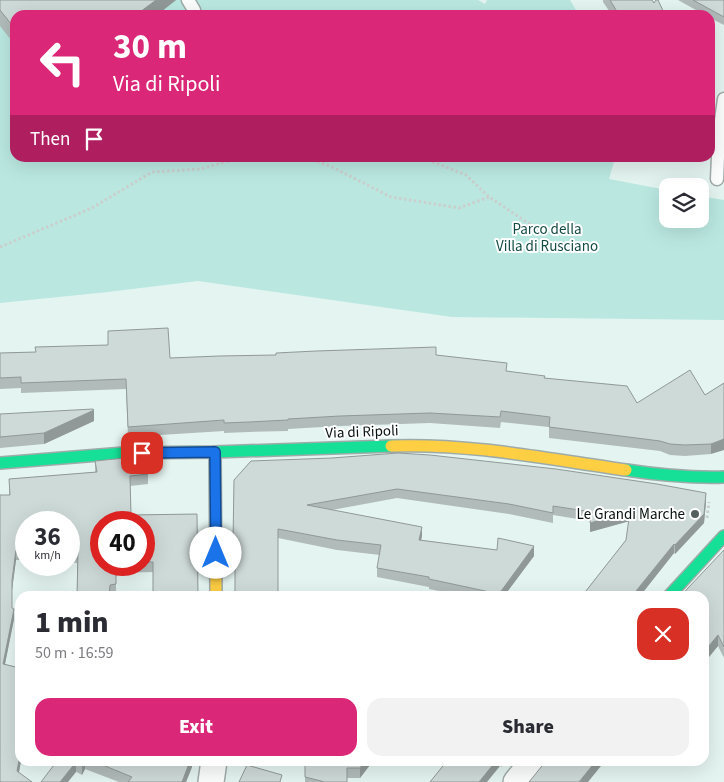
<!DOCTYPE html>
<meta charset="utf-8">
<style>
:root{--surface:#fff;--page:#f2f2f3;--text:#2b2b33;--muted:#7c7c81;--accent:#db2777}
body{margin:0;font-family:"Source Sans 3",sans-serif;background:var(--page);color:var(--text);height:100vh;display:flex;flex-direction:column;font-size:19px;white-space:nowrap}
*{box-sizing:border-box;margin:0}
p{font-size:16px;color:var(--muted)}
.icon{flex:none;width:28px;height:28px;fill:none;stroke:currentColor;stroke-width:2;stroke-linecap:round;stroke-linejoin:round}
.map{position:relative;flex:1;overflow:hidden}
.details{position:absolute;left:15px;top:591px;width:694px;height:175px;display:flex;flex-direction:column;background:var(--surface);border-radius:15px;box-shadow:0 5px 20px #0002}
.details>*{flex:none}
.top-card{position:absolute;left:10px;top:10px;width:705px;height:152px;border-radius:15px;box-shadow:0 5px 20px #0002;background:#db2777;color:#fff;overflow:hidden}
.fabs{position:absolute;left:659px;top:178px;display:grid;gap:10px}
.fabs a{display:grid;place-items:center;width:50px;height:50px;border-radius:10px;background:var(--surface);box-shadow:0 5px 20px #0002;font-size:25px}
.speed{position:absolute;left:15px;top:511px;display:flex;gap:10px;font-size:25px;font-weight:700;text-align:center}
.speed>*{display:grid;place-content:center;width:65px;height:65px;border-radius:50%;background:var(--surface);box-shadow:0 5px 20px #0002;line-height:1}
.speed small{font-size:12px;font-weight:400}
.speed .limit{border:8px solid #d22;background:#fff;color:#111}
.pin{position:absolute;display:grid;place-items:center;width:42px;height:42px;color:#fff;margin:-21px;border-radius:10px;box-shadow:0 2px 8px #0006}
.me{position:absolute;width:55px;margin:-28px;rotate:0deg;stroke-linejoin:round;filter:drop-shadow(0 0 4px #0008)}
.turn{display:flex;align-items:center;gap:18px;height:105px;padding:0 20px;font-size:22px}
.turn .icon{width:65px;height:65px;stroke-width:2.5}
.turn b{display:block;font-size:35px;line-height:42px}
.then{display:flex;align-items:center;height:48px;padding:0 20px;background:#0003;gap:10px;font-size:19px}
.round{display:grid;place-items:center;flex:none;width:52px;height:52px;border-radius:15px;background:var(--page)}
.headline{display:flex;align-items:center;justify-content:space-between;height:85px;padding:0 20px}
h1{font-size:30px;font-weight:800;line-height:38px}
.primary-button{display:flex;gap:10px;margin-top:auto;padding:10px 20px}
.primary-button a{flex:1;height:58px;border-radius:15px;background:var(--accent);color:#fff;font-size:20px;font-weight:800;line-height:58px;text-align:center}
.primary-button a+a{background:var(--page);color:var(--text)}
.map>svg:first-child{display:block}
</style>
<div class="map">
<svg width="724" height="782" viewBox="0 0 724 782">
<rect width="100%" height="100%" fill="#e4f4f1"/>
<polygon fill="#bae8e1" points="0,0 478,0 485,4 487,0 570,0 579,15 15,15 15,158 615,158 609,179 667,190 668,219 700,219 700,196 724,200 724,320 452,317 198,281 108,292 0,303"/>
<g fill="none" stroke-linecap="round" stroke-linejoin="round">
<g stroke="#9faba8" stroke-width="15">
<g id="lane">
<polyline points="188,0 194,10 192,15"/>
<polyline points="717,179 719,134 724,99"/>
</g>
</g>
<g stroke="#9faba8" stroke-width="28">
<g id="street">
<polyline points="211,782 214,761"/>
<polyline points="516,782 533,761"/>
</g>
</g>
<g stroke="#9faba8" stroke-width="14">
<g id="fast">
<polyline points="0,463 124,453 215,452 391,446"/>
<path d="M626,470C659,475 691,478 724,477"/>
<polyline points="669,596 724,536"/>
</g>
</g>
<g stroke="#9faba8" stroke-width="14">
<g id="slow">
<path d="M391,446C470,443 548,459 626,470"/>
<polyline points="215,452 216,596"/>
</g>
</g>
<g stroke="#cacfcd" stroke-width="3" stroke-dasharray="2.5 2.5" stroke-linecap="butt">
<polyline points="308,158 332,167 391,197 459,208 489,197"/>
<polyline points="423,158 466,175 489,197 537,229"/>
<polyline points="0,247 92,208 152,172 201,169 238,158"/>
<polyline points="707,518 709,502"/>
</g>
<use href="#lane" stroke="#fbfdfd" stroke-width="12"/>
<use href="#street" stroke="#fbfdfd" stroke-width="25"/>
<use href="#fast" stroke="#16e098" stroke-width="11"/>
<use href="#slow" stroke="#ffcf43" stroke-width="11"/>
</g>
<g fill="#b1bbba" fill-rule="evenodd">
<polygon points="0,0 176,0 157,15 15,15 15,45 0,26"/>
<polygon points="603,0 652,0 654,3 665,15 612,15 603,2"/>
<polygon points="678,0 724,0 724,25 710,18 710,15 705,15"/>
<polygon points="660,158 686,158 685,162"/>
<polygon points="108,331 170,358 436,355 507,371 545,378 637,403 705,395 724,383 711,454 685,456 670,455 660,451 549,438 549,427 501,422 500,428 430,423 340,426 288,429 288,431 249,432 224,433 224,431 128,437 126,389 21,393 21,388 0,389 0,353 36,352 108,345"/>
<polygon points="0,414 94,421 44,444 0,448"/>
<path d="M125,458H148V484L130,486L131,515L197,514L198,596H153V572L116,573V595L110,596H77V563L69,562V522H26V560H16L12,590V608L14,609V619L5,664L20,668V720L18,730H20V761H21L19,773L32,782H0V495H9V479L95,472V461ZM101,522H144V565H101Z"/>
<polygon points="234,480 706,502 704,523 675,554 674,553 640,596 582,596 626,540 629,521 590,532 590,521 553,515 553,523 509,514 397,498 332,510 422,536 421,540 534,556 504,596 465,596 429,589 429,587 377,577 377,568 380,555 337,550 278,538 235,550 233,550"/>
<polygon points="724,550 724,658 718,646 704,663 704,596"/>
<polygon points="57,761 192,761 192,767 186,782 119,782 85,769 82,775"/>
<polygon points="305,761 373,761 360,778 347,778 347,782 305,782"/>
</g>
<g fill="#909997">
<polygon points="156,0 176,0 157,15 136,15"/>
<polygon points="94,410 94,421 44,444 44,433"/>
<polygon points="724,439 724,450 711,454 711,444"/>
<polygon points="706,493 706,502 704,523 675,554 675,545"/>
<polygon points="630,511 630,521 590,532 590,523"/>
<polygon points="422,527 422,536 419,550 419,540"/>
<polygon points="674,544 674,553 640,596 632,596"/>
<polygon points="534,546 534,556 504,596 499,596 499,594"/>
<polygon points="16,550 16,560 12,590 12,618 14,609 14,619 3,674 3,664"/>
<polygon points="718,635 718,646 704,663 704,652"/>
<polygon points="20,710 20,720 16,740 16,729"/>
<polygon points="20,755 20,761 21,761 17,782 17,771"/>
<polygon points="83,761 85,761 85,769 82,775 82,765"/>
<polygon points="190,761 192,761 192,767 186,782 182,782"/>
<polygon points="365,761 373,761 360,778 360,768"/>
<polygon points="496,761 500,761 500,766 487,782 479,782"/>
<polygon points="501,761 506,761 501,767"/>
<polygon points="596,761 605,761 588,782 579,782"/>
<polygon points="76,762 76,772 68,782 60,782"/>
</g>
<g fill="#cedad8" stroke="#909997">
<polygon points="0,0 156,0 136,15 15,15 15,29 0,10"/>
<polygon points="610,0 652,0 654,3 656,0 658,0 665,15 619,15"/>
<polygon points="693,0 724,0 724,17"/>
<polygon points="168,328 170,358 219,356 276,355 276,353 316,351 436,347 436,355 507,363 506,371 545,376 544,378 627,386 637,403 690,370 705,395 724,383 724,439 711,444 685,445 670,444 660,441 549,427 550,417 501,411 500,417 430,413 340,416 288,419 288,420 249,422 224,423 224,420 128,427 126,379 21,383 21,377 0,378 0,353 36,352 35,347 108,345 108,331"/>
<polygon points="93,409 94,410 44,433 0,437 0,414"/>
<polygon points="398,453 430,455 556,469 657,484 706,493 704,514 675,545 674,544 632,596 582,596 626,540 630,511 590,523 592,512 553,506 553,513 509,504 397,489 307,505 422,527 419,540 497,550 498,538 534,546 499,594 429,579 429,577 377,568 381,545 337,540 278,529 278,596 235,596 235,541 233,541 234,480 251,461 332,458"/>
<polygon points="125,458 148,458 148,474 130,476 131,515 197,514 198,596 153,596 153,562 144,562 144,522 101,522 101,565 116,565 116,584 110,585 109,596 77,596 78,552 69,552 69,522 26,522 26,550 16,550 12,580 12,608 14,609 3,664 20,668 20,710 16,729 20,730 20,755 17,771 32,782 0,782 0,495 10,495 9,479 97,472 95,461"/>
<polygon points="724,550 724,647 718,635 704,652 704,596 681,596 688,588"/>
<polygon points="57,761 83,761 82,765 76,762 60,782 41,782"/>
<polygon points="93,761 190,761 182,782 128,782 132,777"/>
<polygon points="305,761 365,761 360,768 347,768 347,782 325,782 305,777"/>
<polygon points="447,761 496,761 479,782 430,782"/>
<polygon points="546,761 596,761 579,782 529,782"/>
<polygon points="247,765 282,775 280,782 239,782"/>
</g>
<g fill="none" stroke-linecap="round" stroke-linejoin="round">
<g stroke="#114b97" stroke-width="12">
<polyline id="route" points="142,453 215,452 216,553"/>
</g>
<use href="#route" stroke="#1a73e8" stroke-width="9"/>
</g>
<circle fill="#54605e" stroke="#fff" stroke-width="2" cx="695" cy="514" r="5"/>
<g text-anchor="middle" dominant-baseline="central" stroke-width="4" stroke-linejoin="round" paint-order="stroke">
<g font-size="15" fill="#134b44" stroke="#fff">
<text x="547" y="229">Parco della<tspan x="547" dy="17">Villa di Rusciano</tspan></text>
</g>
<g font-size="15" fill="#07110f" stroke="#fff">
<text transform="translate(362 432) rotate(-2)">Via di Ripoli</text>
</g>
<g font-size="15" fill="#07110f" stroke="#fff" text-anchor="end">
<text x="685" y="514">Le Grandi Marche</text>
</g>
</g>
</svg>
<div class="fabs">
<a><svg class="icon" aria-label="layers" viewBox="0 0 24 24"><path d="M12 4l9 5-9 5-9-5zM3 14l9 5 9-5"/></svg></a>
</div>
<div class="speed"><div>36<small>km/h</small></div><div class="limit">40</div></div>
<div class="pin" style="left:142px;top:453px;background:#d93025"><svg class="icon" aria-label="arrive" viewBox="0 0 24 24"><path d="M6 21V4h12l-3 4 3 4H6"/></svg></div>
<svg class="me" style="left:216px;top:553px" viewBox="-20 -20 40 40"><circle r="19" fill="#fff"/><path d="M0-13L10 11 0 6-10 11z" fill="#1a73e8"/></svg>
<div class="top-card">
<div class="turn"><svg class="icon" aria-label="left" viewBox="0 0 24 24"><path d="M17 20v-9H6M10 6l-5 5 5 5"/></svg><div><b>30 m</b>Via di Ripoli</div></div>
<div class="then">Then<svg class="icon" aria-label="arrive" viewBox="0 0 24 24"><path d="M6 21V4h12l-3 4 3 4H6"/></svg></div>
</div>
<section class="details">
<div class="headline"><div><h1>1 min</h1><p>50 m · 16:59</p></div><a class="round" style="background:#d93025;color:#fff"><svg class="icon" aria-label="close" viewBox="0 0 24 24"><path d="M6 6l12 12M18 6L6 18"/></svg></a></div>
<div class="primary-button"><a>Exit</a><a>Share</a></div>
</section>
</div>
